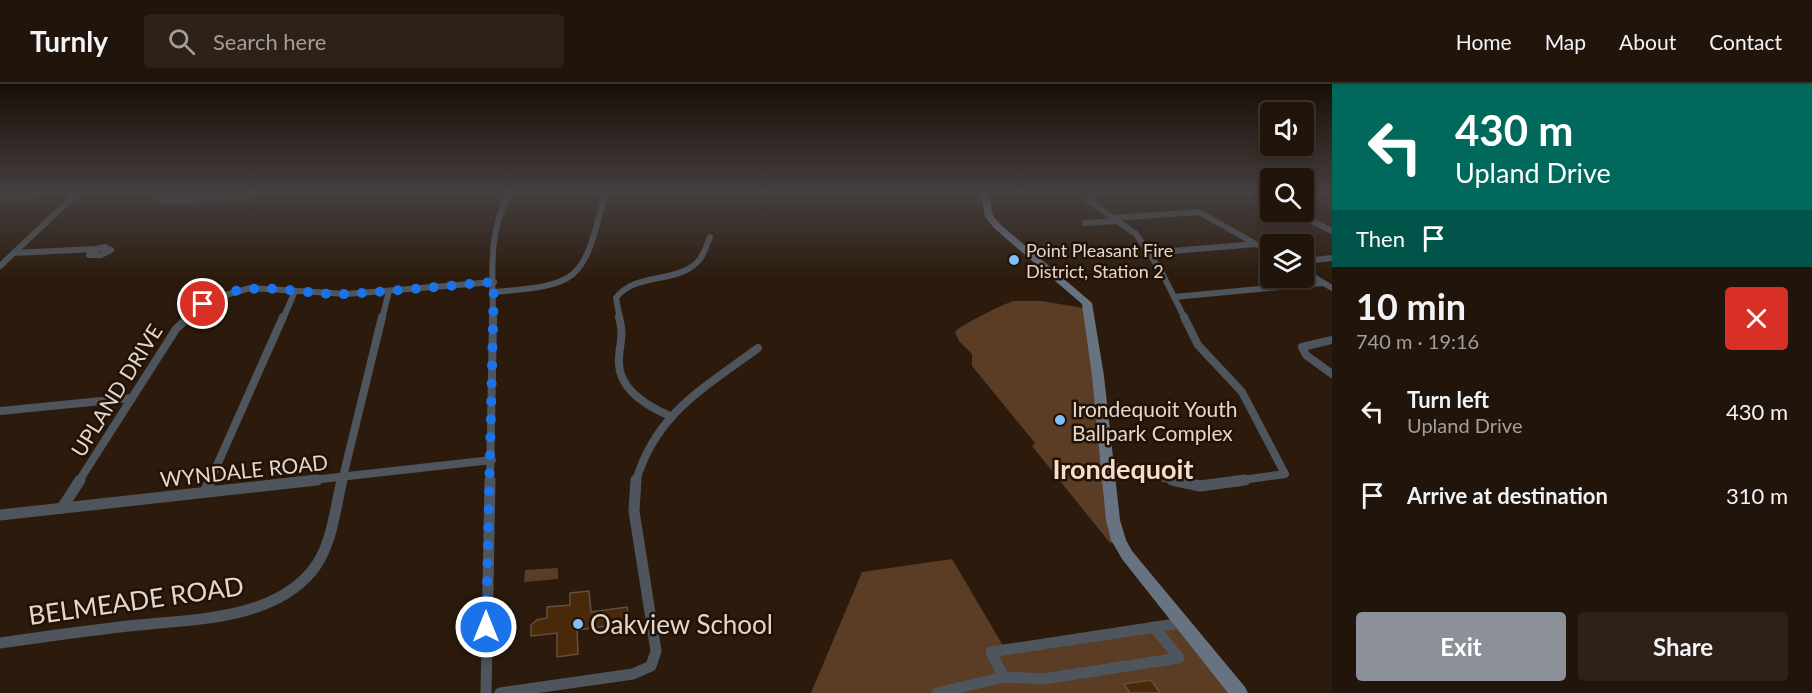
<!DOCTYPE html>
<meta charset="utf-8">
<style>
:root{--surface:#21140a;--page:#2d2118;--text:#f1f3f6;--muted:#a29e9c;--line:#3e332b;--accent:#8c9099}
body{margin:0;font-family:Lato,sans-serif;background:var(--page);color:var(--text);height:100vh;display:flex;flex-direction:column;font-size:22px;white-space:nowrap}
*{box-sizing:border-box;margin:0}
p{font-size:20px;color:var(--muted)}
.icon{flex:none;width:33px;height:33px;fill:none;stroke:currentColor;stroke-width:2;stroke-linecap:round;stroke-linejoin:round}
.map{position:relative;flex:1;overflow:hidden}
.side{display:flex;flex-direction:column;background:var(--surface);width:480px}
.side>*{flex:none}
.guide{background:#00695c;color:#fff;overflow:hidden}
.buttons{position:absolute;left:1260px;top:18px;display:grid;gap:12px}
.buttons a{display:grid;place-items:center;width:54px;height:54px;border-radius:6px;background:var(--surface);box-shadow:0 3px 9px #0003,0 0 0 2px var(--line);font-size:30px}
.pin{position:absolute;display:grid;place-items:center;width:51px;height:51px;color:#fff;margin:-26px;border:3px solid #fff;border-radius:50%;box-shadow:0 2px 6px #0007}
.me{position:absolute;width:66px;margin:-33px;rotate:0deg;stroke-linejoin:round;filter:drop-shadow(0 0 4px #0008)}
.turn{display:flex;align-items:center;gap:21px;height:126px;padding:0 24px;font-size:27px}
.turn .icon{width:78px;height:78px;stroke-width:2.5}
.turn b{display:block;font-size:42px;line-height:51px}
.then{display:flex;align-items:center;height:57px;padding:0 24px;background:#0003;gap:12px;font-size:22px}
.round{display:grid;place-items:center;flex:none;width:63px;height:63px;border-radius:6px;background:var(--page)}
.summary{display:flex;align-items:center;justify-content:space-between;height:102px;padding:0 24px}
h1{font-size:36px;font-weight:700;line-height:45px}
.primary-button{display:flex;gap:12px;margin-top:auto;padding:12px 24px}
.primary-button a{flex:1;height:69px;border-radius:6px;background:var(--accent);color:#fff;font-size:24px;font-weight:700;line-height:69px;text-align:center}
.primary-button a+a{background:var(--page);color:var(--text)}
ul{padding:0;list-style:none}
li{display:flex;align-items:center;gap:18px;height:84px;padding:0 24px}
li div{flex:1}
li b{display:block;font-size:22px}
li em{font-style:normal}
header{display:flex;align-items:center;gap:36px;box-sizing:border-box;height:84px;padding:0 30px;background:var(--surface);border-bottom:2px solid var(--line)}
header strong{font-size:28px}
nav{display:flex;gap:33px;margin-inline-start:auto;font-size:21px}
.search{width:420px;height:54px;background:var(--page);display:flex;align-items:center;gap:15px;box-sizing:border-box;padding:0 21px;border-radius:6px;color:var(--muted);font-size:22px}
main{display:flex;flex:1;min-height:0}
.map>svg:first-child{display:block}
</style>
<header>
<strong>Turnly</strong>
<div class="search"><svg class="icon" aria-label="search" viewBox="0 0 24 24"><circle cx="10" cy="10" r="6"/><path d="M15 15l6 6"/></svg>Search here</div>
<nav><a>Home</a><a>Map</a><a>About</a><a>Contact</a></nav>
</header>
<main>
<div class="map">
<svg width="1332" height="609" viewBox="0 0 1332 609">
<rect width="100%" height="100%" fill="#2c1b0d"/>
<g fill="#5b3c24">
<path d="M1014,217H1042L1089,225L1120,459H1110L1032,362L1035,359L972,282V270L959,257L955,248C959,242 1005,219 1014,217Z"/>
<polygon points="952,475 1005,565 1181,537 1239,609 811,609 862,488"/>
<polygon points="558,484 558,495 524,498 525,486"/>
</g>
<g fill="#4a290b" stroke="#634f40" stroke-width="1.5">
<polygon points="589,507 591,528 627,523 629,539 577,546 578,570 557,573 557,549 531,552 531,541 537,536 547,534 547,523 570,521 570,509"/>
<polygon points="1151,596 1160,609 1130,609 1124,600"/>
</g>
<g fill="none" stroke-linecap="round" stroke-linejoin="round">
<g stroke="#4e555d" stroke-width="6">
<polyline points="160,110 163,116 174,117 252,110"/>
<polyline points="0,113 37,110"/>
<polyline points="1089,117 1136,150 1161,187 1185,235"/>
<polyline points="1295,128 1332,147"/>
<polyline points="1112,134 1199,128 1270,168"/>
<polyline points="1085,139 1116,137"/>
<polygon points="105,163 111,166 101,171 89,171 92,166"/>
<polyline points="14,169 95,165"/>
<polyline points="1149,169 1256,160"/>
<polyline points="1304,177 1332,174"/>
<polyline points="0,182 76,110"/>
<polyline points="1304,187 1332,204"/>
<path d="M494,208C577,201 583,199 603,117L608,110"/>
<polyline points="1174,213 1323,199"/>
<polyline points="187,235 208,216 250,204 347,210 494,198"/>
<polyline points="283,235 295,207"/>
<polyline points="382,235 389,207"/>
<path d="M493,235C493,190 487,150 509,110"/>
<path d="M620,235L616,214C636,187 680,201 700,175C705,168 707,160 710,153"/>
</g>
<g stroke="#4e555d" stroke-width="8">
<path d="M619,233C625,254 618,262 619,280C620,307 649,323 670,332"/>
<polyline points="1184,233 1198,261 1242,308 1285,390 1235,397"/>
<polyline points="1332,256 1302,263 1306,271 1332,290"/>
<polyline points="0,327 132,314"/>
<polyline points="1107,381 1178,397"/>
<polyline points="79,397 176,245 189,233"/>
<polyline points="210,397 283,233"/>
<polyline points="303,397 492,376"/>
<polyline points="342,397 382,233"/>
<polyline points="490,397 493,233"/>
<path d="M636,397C656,329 704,304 758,264"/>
</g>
<g stroke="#4e555d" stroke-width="11">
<polyline points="1172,396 1200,402 1245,396"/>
<polyline points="205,408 211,396"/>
<polyline points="62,424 80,396"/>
<polyline points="0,431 317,396"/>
<path d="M0,559C42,553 85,547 128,542C187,535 270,538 312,487C332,463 335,425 342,396"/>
<polyline points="1004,593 991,568 1182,539"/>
<polyline points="486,609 490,396"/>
<polyline points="500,609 633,590 651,582 656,567 634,427 636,396"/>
<polyline points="937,609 1004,593 1043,595 1179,574 1154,543"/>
</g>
<polygon fill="#677380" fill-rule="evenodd" points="981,110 989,110 993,132 1000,140 1092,219 1104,292 1120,436 1126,456 1132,467 1245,603 1248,609 1228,609 1122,475 1111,456 1106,436 1092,292 1082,220 994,144 985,133"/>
</g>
<linearGradient id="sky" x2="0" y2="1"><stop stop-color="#180f07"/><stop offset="0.56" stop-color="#453f40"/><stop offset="1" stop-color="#453f40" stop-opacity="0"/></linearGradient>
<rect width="1332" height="195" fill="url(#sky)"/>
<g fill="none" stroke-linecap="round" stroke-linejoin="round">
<path stroke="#1a73e8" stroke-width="10" stroke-dasharray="0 18" d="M203,220C248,191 298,212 347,210C396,207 445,202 494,198L486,543"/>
</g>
<g fill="#82bcfa" stroke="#221205" stroke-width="2">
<circle cx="1014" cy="176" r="6"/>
<circle cx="1060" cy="336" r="6"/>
<circle cx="578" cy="540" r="6"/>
</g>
<g text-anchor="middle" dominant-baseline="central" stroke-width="5" stroke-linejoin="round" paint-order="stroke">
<g font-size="18" fill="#e2d6cd" stroke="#221205" text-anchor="start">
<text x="1026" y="166">Point Pleasant Fire<tspan x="1026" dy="21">District, Station 2</tspan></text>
</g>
<g font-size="21" fill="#e2d6cd" stroke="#221205">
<text transform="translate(116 306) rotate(-58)">UPLAND DRIVE</text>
<text transform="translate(244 386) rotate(-6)">WYNDALE ROAD</text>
</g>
<g font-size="21" fill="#e2d6cd" stroke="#221205" text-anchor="start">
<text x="1072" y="324">Irondequoit Youth<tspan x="1072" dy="24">Ballpark Complex</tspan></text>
</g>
<g font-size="26" fill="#e2d6cd" stroke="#221205">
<text transform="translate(136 516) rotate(-8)">BELMEADE ROAD</text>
</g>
<g font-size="26" fill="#e2d6cd" stroke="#221205" text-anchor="start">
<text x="590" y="540">Oakview School</text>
</g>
<g font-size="27" font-weight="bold" fill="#f5ddcb" stroke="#221205">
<text x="1123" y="384">Irondequoit</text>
</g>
</g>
</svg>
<div class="buttons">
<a><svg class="icon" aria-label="sound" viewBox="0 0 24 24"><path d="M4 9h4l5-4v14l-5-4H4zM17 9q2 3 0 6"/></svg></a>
<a><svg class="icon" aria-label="search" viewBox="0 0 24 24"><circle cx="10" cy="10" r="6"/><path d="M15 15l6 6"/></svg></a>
<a><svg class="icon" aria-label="layers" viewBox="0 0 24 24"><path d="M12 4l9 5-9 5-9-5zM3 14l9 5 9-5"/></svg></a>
</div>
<div class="pin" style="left:203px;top:220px;background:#d93025"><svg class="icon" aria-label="arrive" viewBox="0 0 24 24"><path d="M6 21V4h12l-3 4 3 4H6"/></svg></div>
<svg class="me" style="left:486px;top:543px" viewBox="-20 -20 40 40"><circle r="17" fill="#1a73e8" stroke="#fff" stroke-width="3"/><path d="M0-11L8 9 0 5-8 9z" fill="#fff"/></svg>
</div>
<section class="side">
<div class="guide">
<div class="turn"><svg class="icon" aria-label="left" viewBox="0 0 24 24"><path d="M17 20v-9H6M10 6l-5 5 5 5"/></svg><div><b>430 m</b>Upland Drive</div></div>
<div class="then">Then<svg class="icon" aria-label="arrive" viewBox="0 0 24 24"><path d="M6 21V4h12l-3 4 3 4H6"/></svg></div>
</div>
<div class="summary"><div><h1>10 min</h1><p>740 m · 19:16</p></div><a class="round" style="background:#d93025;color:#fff"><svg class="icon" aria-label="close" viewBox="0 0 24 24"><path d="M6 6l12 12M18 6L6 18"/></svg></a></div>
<ul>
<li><svg class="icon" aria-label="left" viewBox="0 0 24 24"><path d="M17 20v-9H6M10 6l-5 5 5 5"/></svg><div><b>Turn left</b><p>Upland Drive</p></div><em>430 m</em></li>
<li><svg class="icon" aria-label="arrive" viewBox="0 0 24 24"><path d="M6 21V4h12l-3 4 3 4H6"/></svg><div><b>Arrive at destination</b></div><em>310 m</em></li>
</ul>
<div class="primary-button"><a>Exit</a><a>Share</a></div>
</section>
</main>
